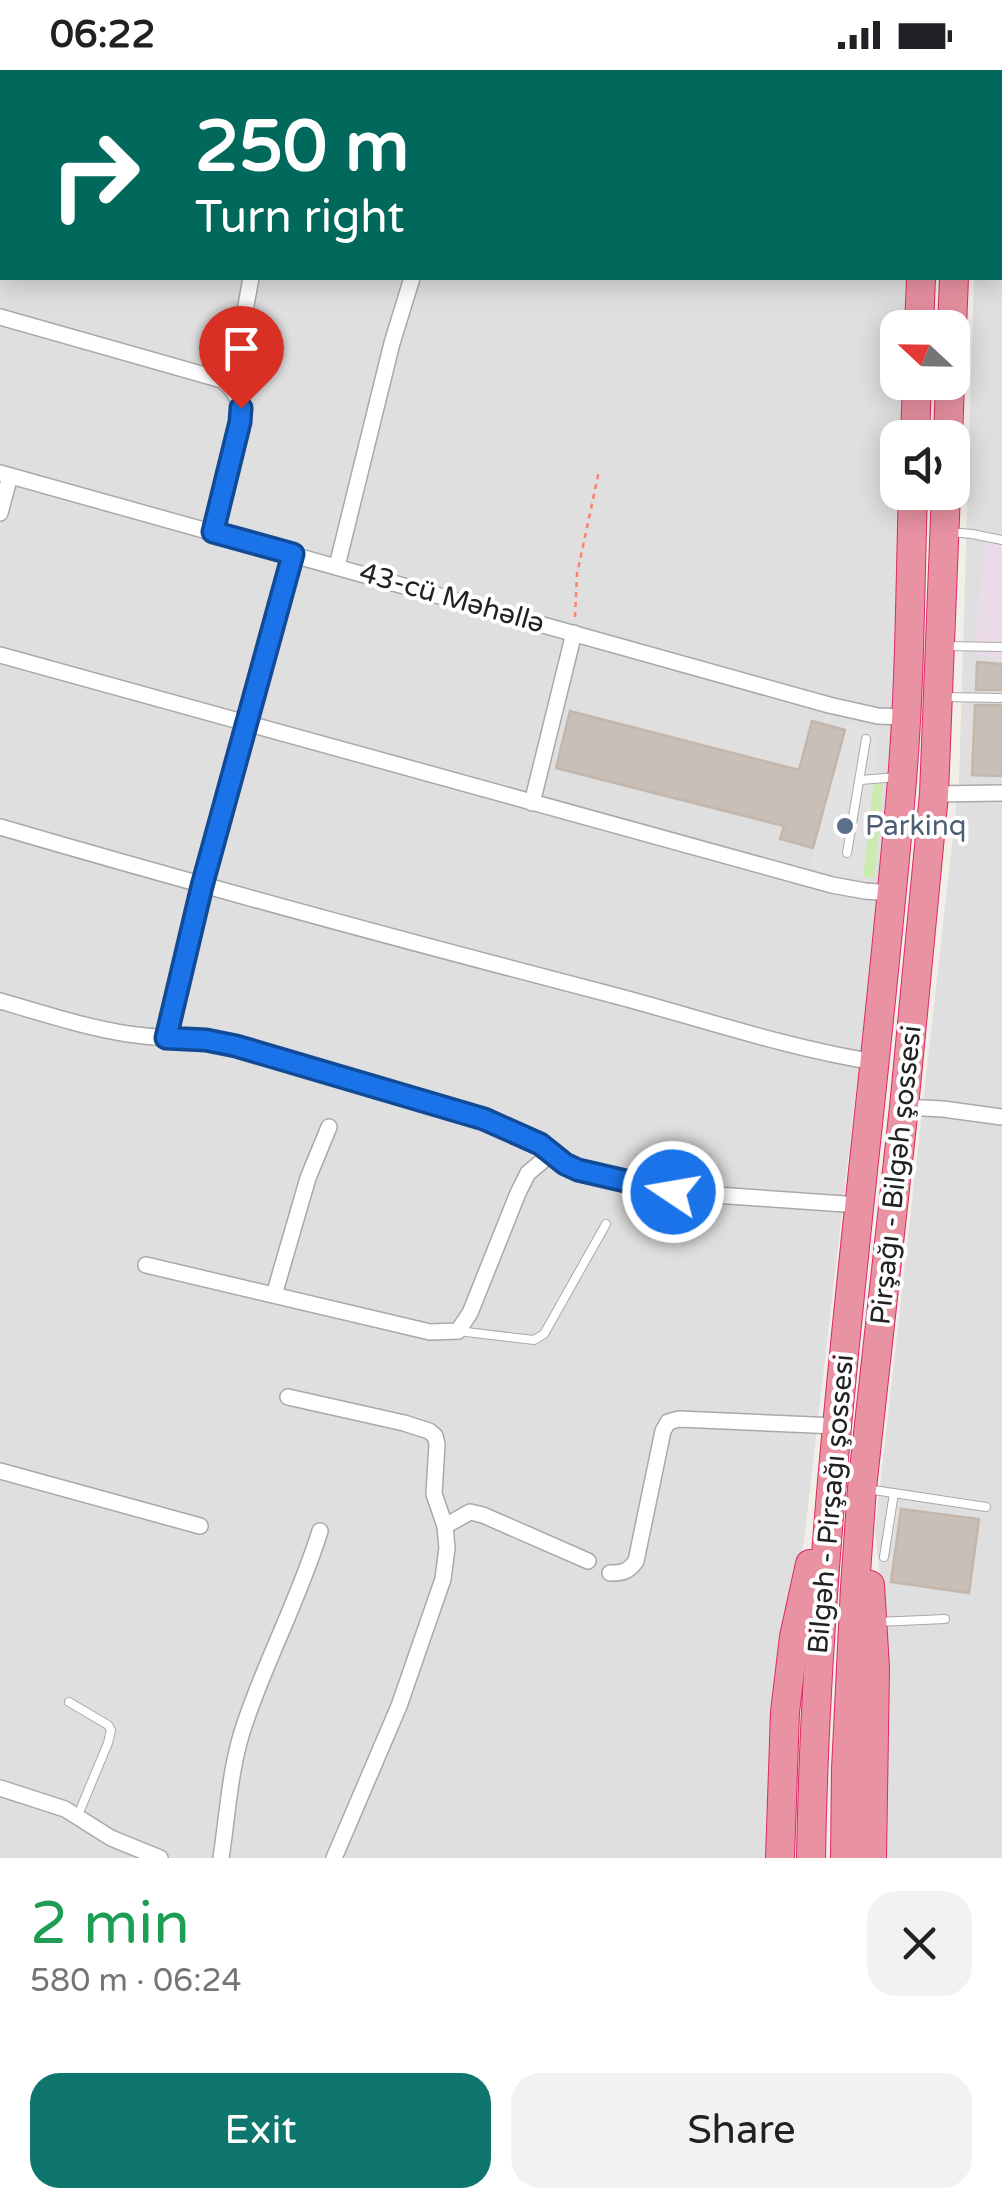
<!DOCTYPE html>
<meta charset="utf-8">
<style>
:root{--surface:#fff;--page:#f2f2f2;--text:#202124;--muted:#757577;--accent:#0f766e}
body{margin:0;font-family:"Varela Round",sans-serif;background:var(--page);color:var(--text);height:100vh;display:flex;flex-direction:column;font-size:38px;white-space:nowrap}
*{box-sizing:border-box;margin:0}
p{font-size:32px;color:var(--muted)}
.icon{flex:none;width:55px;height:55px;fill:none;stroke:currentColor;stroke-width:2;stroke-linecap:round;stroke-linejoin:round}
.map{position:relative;height:1788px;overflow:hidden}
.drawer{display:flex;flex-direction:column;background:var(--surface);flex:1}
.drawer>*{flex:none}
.guide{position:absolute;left:0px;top:0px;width:1002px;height:210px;box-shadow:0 5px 25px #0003;background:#00695c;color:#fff;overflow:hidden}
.needle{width:65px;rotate:292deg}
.tools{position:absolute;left:880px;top:240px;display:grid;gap:20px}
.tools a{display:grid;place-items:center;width:90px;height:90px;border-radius:20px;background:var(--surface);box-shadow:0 5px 25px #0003;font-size:50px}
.pin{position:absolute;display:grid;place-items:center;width:85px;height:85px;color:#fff;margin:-102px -42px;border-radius:50% 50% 50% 0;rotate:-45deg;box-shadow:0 0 10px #0007}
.pin .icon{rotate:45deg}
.me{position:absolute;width:110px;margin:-55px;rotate:282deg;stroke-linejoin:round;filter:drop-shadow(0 0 8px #0008)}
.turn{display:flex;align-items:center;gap:35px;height:210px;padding:0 30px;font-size:45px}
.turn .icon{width:130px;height:130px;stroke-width:2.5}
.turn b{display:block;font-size:70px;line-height:85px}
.round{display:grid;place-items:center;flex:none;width:105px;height:105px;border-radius:30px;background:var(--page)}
.headline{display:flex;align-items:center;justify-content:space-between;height:170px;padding:0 30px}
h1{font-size:60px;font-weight:600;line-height:75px;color:#1e9e55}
.button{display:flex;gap:20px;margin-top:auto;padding:20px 30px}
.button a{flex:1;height:115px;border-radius:30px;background:var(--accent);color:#fff;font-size:40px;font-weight:600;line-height:115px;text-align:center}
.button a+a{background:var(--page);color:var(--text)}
.status{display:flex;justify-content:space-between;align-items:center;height:70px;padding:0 50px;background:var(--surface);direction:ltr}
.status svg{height:28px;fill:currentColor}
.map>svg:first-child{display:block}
</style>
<div class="status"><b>06:22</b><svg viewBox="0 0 49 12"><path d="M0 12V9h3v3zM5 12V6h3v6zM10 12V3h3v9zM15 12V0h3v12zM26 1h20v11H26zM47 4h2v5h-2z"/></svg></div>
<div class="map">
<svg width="1002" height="1788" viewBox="0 0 1002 1788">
<rect width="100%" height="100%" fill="#f2efe9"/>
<g fill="#e0dfdf">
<polygon points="0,0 912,0 912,2 2,2 2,208 906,208 905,257 898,258 898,312 903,313 902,367 898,368 898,422 900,423 894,627 872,882 804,1471 779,1598 768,1699 768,1788 0,1788"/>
<polygon points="980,0 1002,0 1002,1788 883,1788 888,1584 875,1461 959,712 974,208 1000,208 1000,2 980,2"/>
</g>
<polygon fill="#ebdbe8" points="984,471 1002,476 1002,587 975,585"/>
<polygon fill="#cdebb0" points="873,713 883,713 875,808 863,807"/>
<polygon fill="#e2e2e2" points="849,652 879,661 863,807 809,798"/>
<g fill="#c7bfb8" stroke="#c4b6ab" stroke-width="2.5">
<polygon points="977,592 1002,594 1002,620 976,620"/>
<polygon points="975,635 1002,635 1002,706 972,705"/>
<polygon points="570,641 799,700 812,651 845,660 813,778 780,769 784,756 556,698"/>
<polygon points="901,1439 979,1449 969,1523 891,1512"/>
</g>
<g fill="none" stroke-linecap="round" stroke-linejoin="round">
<g stroke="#a9a9a9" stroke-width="10">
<g id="lane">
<polyline points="950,462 972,464 1002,470"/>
<polyline points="946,576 1002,577"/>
<polyline points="942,627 1002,628"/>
<polyline points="860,710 898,707"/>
<polyline points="847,783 866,669"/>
<polyline points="458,1261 534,1270 544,1264 606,1154"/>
<polyline points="867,1419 986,1437"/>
<polyline points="884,1487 894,1423"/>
<polyline points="877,1552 945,1549"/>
<polyline points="69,1632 108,1655 111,1660 108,1673 78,1745"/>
</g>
</g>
<g stroke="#a9a9a9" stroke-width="18">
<g id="street">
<polyline points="333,0 333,2"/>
<polyline points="37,2 37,0"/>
<polyline points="606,2 607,0"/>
<polyline points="0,128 2,120"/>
<path d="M0,247L222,310C238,322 241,334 240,352L213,462"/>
<polyline points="231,317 251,208"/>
<polyline points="0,403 829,635 878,646 905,647"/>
<polyline points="0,443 10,406"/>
<polyline points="337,496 392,273 412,208"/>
<polyline points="0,585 832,815 865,821 891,823"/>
<polyline points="934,724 1002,723"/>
<polyline points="532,733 574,563"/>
<path d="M0,757C202,816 405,871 609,924C697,947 785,978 875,992"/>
<path d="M0,931C42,943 84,957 128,964C164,969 200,969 236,976L484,1049L540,1073L565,1094L610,1109L673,1122L859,1135"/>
<polyline points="166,968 202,816 293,483"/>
<polyline points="904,1037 943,1039 1002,1047"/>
<polyline points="146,1195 430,1262 458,1261 470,1243 518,1123 528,1103 552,1083"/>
<polyline points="274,1225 308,1108 329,1057"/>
<polyline points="288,1327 404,1353 429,1361 435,1366 437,1374 434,1424 445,1456 447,1478 443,1509 399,1636 334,1788"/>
<polyline points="0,1401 200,1456"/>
<polyline points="445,1456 470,1442 483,1445 588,1491"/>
<path d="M610,1503C623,1503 628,1502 636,1491L663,1361L668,1352L679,1349L836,1356"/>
<polyline points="0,1718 65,1739 111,1768 160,1788"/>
<path d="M221,1788C228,1742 230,1694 246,1650C268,1586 300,1526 320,1461"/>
</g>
</g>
<g stroke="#dc2a67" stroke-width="30">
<g id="highway">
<polyline points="929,2 929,0"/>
<polyline points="961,2 961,0"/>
<polyline points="919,258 921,208"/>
<polyline points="952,258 954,208"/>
<polyline points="915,368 917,312"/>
<polyline points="948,368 950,312"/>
<polyline points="870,1515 875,1598 872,1788"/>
<polyline points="780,1788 785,1642 794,1567 810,1494"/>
<path d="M811,1788C817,1427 872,1069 902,710C910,615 910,518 913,422"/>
<polyline points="845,1788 846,1699 855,1517 862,1418 904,1037 934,724 946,422"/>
</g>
</g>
<polyline stroke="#fa8072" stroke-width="2.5" stroke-dasharray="5 5" stroke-linecap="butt" points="575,547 577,504 599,401"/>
<use href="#lane" stroke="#fff" stroke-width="8"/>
<use href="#street" stroke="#fff" stroke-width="15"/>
<use href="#highway" stroke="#e892a2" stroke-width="28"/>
</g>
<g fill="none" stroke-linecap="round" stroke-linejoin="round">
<g stroke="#114b97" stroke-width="25">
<polyline id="route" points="241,338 240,352 213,462 293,484 202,816 166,968 206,970 236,976 484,1049 540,1074 565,1094 578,1100 673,1122"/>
</g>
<use href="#route" stroke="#1a73e8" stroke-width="18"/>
</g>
<circle fill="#5c6f8a" stroke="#fff" stroke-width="4" cx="845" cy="756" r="10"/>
<g text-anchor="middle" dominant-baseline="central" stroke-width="8" stroke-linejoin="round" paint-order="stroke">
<g font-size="28" fill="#222" stroke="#fff">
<text transform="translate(452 528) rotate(16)">43-cü Məhəllə</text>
<text transform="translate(896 1105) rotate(-84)">Pirşağı - Bilgəh şossesi</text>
<text transform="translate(831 1434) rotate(-85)">Bilgəh - Pirşağı şossesi</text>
</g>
<g font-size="28" fill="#4e5e75" stroke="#fff" text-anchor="start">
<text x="865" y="756">Parkinq</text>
</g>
</g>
</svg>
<div class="tools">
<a><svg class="needle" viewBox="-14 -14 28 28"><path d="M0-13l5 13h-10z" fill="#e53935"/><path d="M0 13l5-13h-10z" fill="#757577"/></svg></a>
<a><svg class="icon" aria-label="sound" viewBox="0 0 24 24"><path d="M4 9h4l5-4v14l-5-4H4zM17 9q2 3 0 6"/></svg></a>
</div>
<div class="pin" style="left:241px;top:338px;background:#d93025"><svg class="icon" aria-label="arrive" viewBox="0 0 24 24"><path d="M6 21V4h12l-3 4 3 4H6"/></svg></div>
<svg class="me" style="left:673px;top:1122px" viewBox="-20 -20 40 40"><circle r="17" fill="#1a73e8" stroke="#fff" stroke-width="3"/><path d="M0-11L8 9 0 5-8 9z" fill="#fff"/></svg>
<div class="guide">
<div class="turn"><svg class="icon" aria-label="right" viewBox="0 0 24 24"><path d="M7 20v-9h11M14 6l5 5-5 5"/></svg><div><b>250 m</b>Turn right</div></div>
</div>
</div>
<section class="drawer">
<div class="headline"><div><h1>2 min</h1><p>580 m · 06:24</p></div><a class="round"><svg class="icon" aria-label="close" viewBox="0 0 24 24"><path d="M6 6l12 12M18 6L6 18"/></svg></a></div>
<div class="button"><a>Exit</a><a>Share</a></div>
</section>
